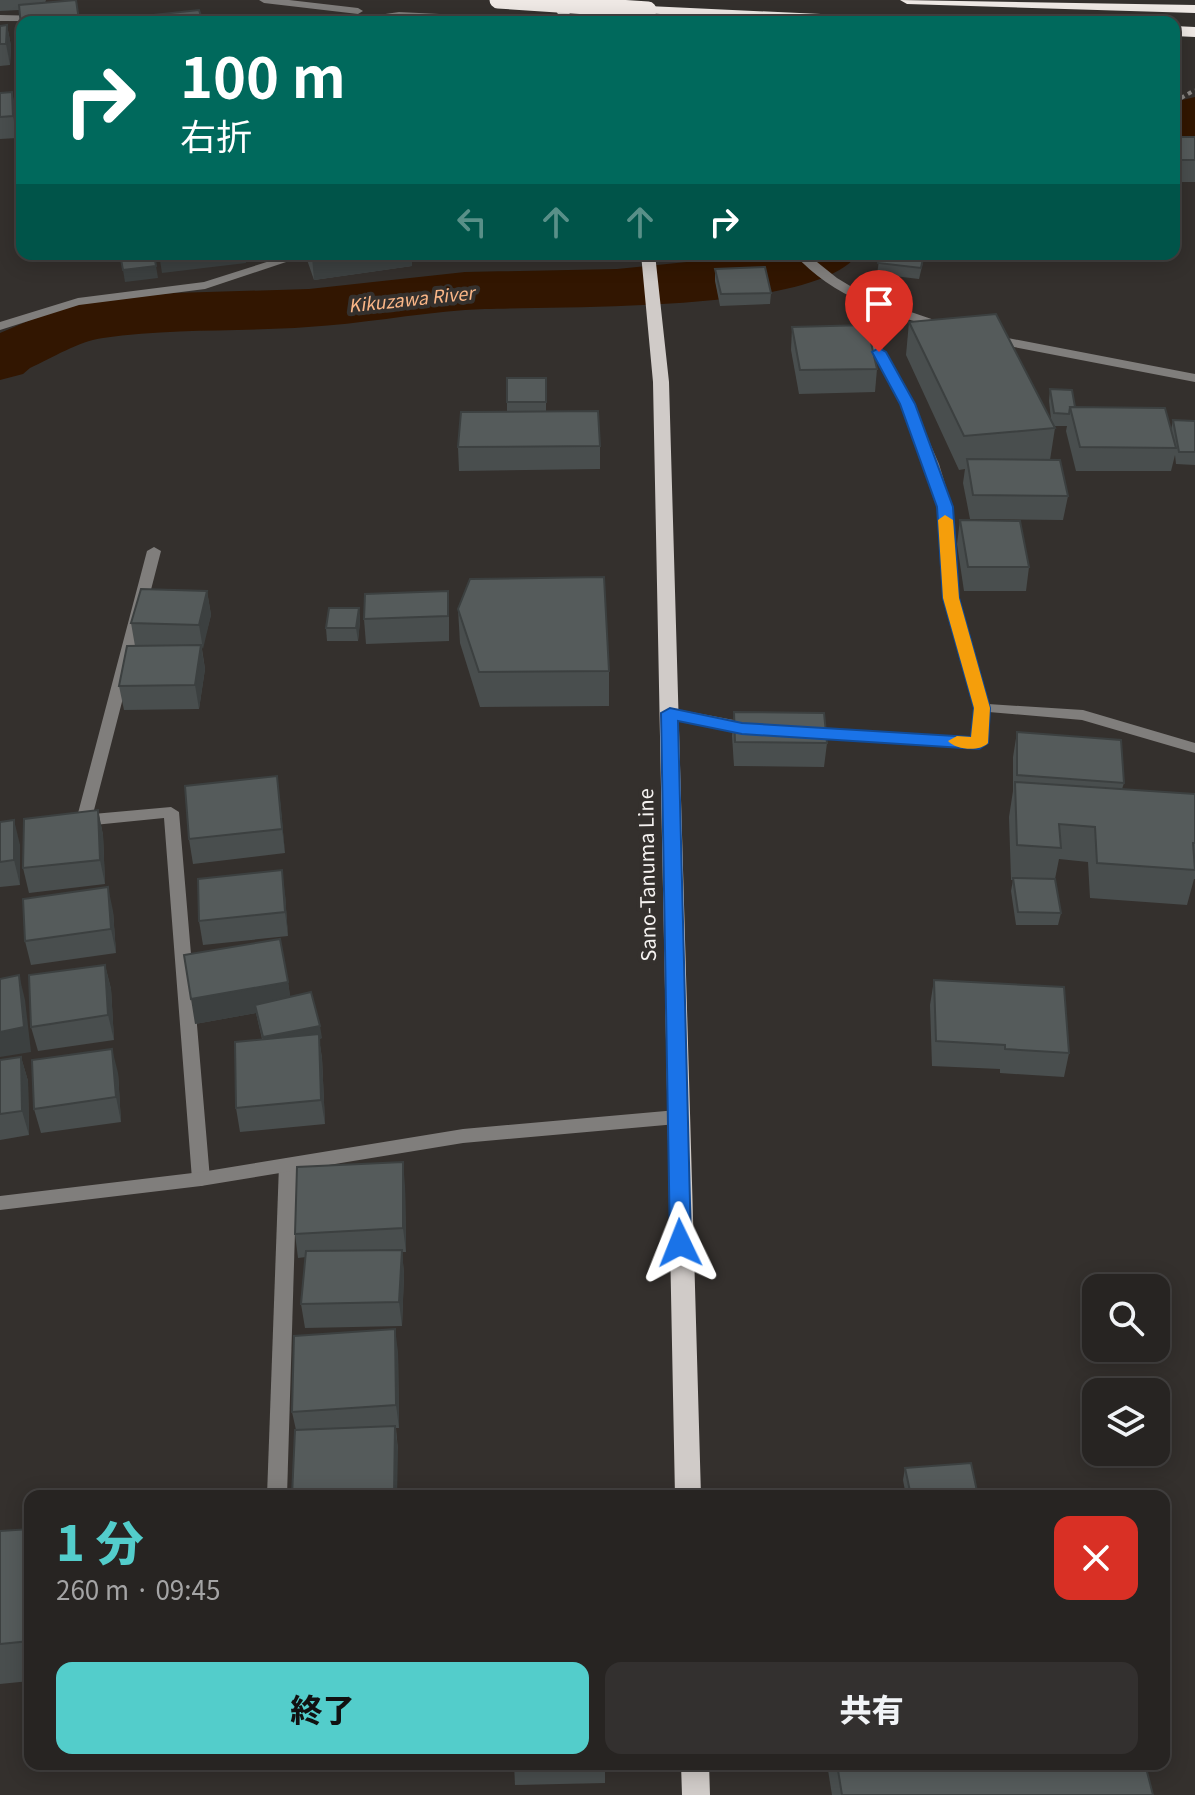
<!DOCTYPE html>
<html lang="ja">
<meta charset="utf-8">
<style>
:root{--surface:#272422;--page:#33302f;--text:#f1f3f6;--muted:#a4a4a5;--line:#434140;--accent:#53cdcb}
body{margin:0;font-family:Georgia,"Noto Sans JP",serif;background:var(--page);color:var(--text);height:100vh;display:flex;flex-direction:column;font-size:30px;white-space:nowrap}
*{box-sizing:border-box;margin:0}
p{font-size:26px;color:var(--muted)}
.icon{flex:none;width:44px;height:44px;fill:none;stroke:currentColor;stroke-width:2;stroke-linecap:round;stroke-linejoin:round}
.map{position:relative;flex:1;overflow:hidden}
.drawer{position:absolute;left:24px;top:1490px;width:1146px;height:280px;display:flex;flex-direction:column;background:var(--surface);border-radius:16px;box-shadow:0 4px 20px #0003,0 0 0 2px var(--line)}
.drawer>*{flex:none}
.guide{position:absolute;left:16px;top:16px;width:1164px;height:244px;border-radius:16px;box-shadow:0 4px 20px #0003,0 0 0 2px var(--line);background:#00695c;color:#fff;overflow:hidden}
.fabs{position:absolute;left:1082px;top:1274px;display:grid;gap:16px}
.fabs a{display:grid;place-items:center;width:88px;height:88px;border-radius:16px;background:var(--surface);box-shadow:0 4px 20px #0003,0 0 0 2px var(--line);font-size:40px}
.pin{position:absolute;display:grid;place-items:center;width:68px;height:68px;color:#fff;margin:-82px -34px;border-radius:50% 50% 50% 0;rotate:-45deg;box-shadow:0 0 8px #0007}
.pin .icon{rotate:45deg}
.me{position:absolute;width:88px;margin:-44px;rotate:358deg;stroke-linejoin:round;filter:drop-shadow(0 0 6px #0008)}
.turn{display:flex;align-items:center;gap:28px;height:168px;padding:0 32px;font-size:36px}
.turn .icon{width:104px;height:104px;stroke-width:2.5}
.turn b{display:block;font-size:56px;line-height:68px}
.lanes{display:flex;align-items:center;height:76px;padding:0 32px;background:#0003;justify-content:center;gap:40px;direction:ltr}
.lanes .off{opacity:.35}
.round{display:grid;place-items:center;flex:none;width:84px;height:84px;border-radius:16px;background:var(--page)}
.summary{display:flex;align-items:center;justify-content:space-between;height:136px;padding:0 32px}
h1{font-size:48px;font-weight:800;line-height:60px;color:var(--accent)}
.button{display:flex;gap:16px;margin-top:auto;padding:16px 32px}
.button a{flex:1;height:92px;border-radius:16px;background:var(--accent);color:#111;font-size:32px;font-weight:800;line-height:92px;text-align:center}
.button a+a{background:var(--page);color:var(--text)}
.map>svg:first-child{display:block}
</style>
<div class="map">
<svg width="1195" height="1795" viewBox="0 0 1195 1795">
<rect width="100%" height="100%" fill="#34302d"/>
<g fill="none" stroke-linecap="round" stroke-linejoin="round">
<g fill="#321601" fill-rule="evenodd">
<polygon points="1195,97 1195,137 1174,142 1174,102"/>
<path d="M767,254H858C815,316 542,305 465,310C412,314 360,324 308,327C240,332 171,328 103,338C79,341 52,358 30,368L23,374L0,380V333L63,306L86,301L174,293L309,289L465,272L617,269Z"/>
</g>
<polyline stroke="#8a8683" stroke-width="4" stroke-dasharray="4 4" stroke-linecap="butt" points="1174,102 1195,90"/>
<polygon fill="#807e7c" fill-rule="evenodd" points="892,309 898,313 896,316 871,328 913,404 939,464 952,507 958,598 988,704 1083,710 1195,743 1195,753 1082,720 977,711 944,598 938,507 925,464 901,404 858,327"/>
<g fill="#807e7c" fill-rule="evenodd">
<polygon points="259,0 289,0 358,8 363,11 358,14 264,3"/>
<polygon points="399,12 542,19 547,22 399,18 372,22 0,21 0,15 128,18 164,14 365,17"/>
<polygon points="292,254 310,254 205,289 79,305 0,330 0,322 78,298 204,282"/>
<polygon points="154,547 161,551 93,814 171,807 179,812 210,1179 207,1184 201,1186 195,1184 192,1179 164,818 84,826 76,825 73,821 77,817 147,551"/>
<polygon points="982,703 989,708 986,743 979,748 806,737 799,732 806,727 972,738 975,708"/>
<polygon points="670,708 755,724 762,729 755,734 665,716 663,713"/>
<polygon points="288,1158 294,1160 297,1165 287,1496 267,1496 279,1165 282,1160"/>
</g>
<g fill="#807e7c" fill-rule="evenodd">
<path d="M794,254H807L837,278L870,298L949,325L943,329C888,315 833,297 794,254Z"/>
<polygon points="992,335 1195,374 1195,382 988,342 986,339"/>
<polygon points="677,1110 683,1112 686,1117 683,1122 677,1124 463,1143 201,1186 0,1210 0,1196 201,1172 463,1129"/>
</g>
<g fill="#d0cbc8" fill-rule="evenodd">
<polygon points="549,0 561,0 575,22 563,22"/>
<polygon points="641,254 655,254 669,382 701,1496 675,1496 653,382"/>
<polygon points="681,1764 709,1764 710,1795 682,1795"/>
</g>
<g fill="#efe9e5" fill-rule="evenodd">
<polygon points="900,0 1195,5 1195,13 907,4"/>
<polygon points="648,6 885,17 893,22 796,22 643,13 643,7"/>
<polygon points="1174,26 1195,27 1195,37 1174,36"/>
</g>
<polyline stroke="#efe9e5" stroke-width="17" points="498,0 648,10"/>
</g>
<g fill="#494e4e">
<polygon points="0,0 46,0 45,3 76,0 80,22 22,22 19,10 0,11"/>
<polygon points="7,25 11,46 10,65 0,66 0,26"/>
<polygon points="0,93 17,113 17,138 0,139"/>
<rect x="1174" y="137" width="21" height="45"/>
<polygon points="305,254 411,254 412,266 314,280"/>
<polygon points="880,254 925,254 919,279 877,274"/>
<polygon points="715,269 771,293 770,304 720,306 715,281"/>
<polygon points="909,322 1051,419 1049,401 1050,389 1075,407 1171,430 1173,420 1195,421 1195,465 1176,464 1175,455 1171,471 1076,471 1066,431 1067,426 1054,426 1055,428 1050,460 1068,496 1063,520 970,519 963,483 965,469 959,470 906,355"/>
<polygon points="792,327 877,369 875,392 799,394 791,350"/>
<polygon points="507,378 546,378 546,411 600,446 600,469 459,471 458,447 507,412"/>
<polygon points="960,520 1029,567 1026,591 964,591 957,544"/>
<polygon points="207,591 211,615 202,649 205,669 199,709 124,710 119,686 135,646 131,623"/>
<polygon points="359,608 360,621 358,641 327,641 326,628"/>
<polygon points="458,609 609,671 609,706 480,707 460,643"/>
<polygon points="449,615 449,641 366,644 364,619"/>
<polygon points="734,712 827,743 824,767 734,766 732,736"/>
<polygon points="1017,732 1124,783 1122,789 1195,794 1195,879 1194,879 1187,905 1090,898 1088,862 1059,859 1055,879 1061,913 1058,925 1016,925 1011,891 1013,880 1011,880 1009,817 1013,791 1013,757"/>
<polygon points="280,801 285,853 193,864 189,839"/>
<polygon points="98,810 103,835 105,884 29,893 23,868"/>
<polygon points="0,822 20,845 20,885 0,887"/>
<polygon points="285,894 288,936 203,945 199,921"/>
<polygon points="113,911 116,953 31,965 25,941"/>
<polygon points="105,965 111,989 114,1040 38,1051 31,1027"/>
<polygon points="934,980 1069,1053 1064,1077 1000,1073 1000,1069 932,1066 930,1005"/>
<polygon points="288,982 290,997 322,1038 319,1039 322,1058 325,1124 240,1132 236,1108 262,1039 256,1013 195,1024"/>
<polygon points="21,1057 28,1081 29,1135 0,1140 0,1060"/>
<polygon points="118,1073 121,1122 41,1133 34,1109"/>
<polygon points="405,1186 406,1252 402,1252 404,1274 402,1326 305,1328 301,1304 306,1257 298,1258 295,1234"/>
<polygon points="398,1352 399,1428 396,1428 398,1450 296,1430 292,1412"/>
<polygon points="905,1468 978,1496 906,1496 903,1480"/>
<polygon points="30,1529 30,1681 0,1684 0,1531"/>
<polygon points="514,1764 605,1764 605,1783 515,1785"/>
<polygon points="827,1764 1145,1764 1153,1795 832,1795"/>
</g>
<g fill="#3c4040">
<polygon points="7,25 11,46 10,65 6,44"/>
<polygon points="12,92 17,113 17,138 13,116"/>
<polygon points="159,254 245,254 246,263 162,273"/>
<polygon points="337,254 411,254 412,266 314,280 312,257"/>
<polygon points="156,266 158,278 125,282 123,270"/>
<polygon points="207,591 211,615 203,649 199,625"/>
<polygon points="359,608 360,621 358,641 356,628"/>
<polygon points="201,645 205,669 199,709 195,685"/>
<polygon points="277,776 280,801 285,853 282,829"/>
<polygon points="98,810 103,835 105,884 100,860"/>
<polygon points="14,820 20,845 20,885 14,860"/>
<polygon points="282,870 285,894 288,936 285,912"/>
<polygon points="108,887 113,911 116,953 111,929"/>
<polygon points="105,965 111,989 114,1040 108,1015"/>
<polygon points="19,975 25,1000 31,1052 0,1057 0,1032"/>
<polygon points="288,982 292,1007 255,1005 256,1013 195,1024 191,999"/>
<polygon points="320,1026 322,1038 319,1039 322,1058 325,1124 321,1100 265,1050 263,1037"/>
<polygon points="112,1049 118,1073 121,1122 116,1097"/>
<polygon points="21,1057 28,1081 29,1135 22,1111"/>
<polygon points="403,1162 405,1186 406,1252 403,1228"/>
<polygon points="402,1250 404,1274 402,1326 399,1302"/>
<polygon points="395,1329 398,1352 399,1428 396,1405"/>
<polygon points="395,1426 398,1450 397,1496 394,1496"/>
</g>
<g fill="#555b5b" stroke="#3c4040" stroke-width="2">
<polygon points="76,0 79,20 62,22 22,22 22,26 21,26 19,5"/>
<polygon points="199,10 203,22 154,22 152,15"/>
<polygon points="7,25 6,44 0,44 0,26"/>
<polygon points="12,92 13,116 0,117 0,93"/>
<rect x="1174" y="137" width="21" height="23"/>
<polygon points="120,254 154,254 156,266 123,270"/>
<polygon points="310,254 337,254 312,257"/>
<polygon points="880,254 924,254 921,268 878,263"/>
<polygon points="765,267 771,293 721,294 715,269"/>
<polygon points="996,314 1055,428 964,436 909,322"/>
<polygon points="867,325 877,369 800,370 792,327"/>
<rect x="507" y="378" width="39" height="24"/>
<polygon points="1050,389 1072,390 1075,407 1070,407 1069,414 1054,413"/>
<polygon points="1070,407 1165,408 1176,448 1080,447"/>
<polygon points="598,411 600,446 458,447 461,412"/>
<polygon points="1173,420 1195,421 1195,452 1179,452"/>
<polygon points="967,459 1060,460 1068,496 973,495"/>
<polygon points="960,520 1020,521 1029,567 968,567"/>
<polygon points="604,577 609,671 479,672 458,609 470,579"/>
<polygon points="141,589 207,591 199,625 131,623"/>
<polygon points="448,591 448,616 364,619 365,594"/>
<polygon points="329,608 359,608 356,628 326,628"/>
<polygon points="201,645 195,685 119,686 127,646"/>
<polygon points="734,712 824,713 827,743 735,742"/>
<polygon points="1017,732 1121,740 1124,783 1017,775"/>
<polygon points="277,776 282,829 189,839 185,786"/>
<polygon points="1015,782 1195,794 1195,843 1193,843 1195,870 1097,863 1095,827 1059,824 1061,848 1017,845"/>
<polygon points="98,810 100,860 23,868 24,819"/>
<polygon points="14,820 14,860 0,862 0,822"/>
<polygon points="282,870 285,912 199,921 198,879"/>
<polygon points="1013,878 1055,879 1061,913 1018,912"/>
<polygon points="108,887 111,929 25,941 23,899"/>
<polygon points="280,939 288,982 191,999 184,955"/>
<polygon points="105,965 108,1015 31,1027 29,975"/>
<polygon points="19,975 24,1027 0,1032 0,979"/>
<polygon points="934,980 1064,987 1069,1053 1005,1049 1005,1045 936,1041"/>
<polygon points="311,992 320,1026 263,1037 255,1005"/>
<polygon points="319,1034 321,1100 236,1108 235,1042"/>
<polygon points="112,1049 116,1097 34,1109 32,1060"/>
<polygon points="21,1057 22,1111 0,1114 0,1060"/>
<polygon points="403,1162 403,1228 295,1234 297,1167"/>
<polygon points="402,1250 399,1302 301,1304 306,1251"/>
<polygon points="395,1329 396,1405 292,1412 294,1336"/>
<polygon points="395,1426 394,1496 292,1496 295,1430"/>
<polygon points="971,1463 978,1496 911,1496 905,1468"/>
<polygon points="535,1490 535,1496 452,1496"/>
<polygon points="30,1529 30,1641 0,1644 0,1531"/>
<polygon points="837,1764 1145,1764 1153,1795 842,1795"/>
</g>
<polygon fill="#1a73e8" stroke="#114b97" stroke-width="2" points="879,348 886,352 915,404 953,507 959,598 990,708 988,743 979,749 742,734 678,721 691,1243 688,1249 680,1252 673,1249 670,1243 661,713 670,708 742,723 971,737 974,708 943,598 937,507 900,404 872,352"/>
<path fill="#f59e0b" d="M945,515L953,520L959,598L990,708L988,743C980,752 956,750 948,741L957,736L971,737L974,708L943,598L938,520Z"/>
<g text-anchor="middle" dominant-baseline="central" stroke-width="8" stroke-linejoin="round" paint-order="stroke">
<g font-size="18" font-style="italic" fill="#fab687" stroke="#34302d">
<text transform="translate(411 298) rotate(-6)">Kikuzawa River</text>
</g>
<g font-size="20" fill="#f5f2f0" stroke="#34302d">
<text transform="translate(646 875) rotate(-91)">Sano-Tanuma Line</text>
</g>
</g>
</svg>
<div class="fabs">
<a><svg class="icon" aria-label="search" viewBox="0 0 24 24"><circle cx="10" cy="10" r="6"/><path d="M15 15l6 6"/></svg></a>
<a><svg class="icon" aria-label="layers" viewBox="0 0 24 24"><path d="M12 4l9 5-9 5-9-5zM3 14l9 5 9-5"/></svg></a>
</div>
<div class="pin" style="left:879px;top:352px;background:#d93025"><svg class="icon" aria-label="arrive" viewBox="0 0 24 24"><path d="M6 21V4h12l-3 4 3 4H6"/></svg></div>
<svg class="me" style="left:680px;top:1243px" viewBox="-20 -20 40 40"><path d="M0-17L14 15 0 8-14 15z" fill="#1a73e8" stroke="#fff" stroke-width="4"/></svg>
<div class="guide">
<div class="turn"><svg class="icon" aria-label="right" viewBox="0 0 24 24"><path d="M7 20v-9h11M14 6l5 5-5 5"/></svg><div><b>100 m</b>右折</div></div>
<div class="lanes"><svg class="icon off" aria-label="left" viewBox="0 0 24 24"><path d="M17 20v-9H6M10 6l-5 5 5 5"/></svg><svg class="icon off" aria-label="ahead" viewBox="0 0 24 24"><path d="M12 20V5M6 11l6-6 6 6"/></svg><svg class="icon off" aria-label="ahead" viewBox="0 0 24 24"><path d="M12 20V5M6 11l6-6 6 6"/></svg><svg class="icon" aria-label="right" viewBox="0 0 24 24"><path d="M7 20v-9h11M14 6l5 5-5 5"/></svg></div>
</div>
<section class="drawer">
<div class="summary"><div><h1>1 分</h1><p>260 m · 09:45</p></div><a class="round" style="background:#d93025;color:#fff"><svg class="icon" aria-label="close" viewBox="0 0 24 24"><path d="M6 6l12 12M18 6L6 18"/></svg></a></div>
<div class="button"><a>終了</a><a>共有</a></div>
</section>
</div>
